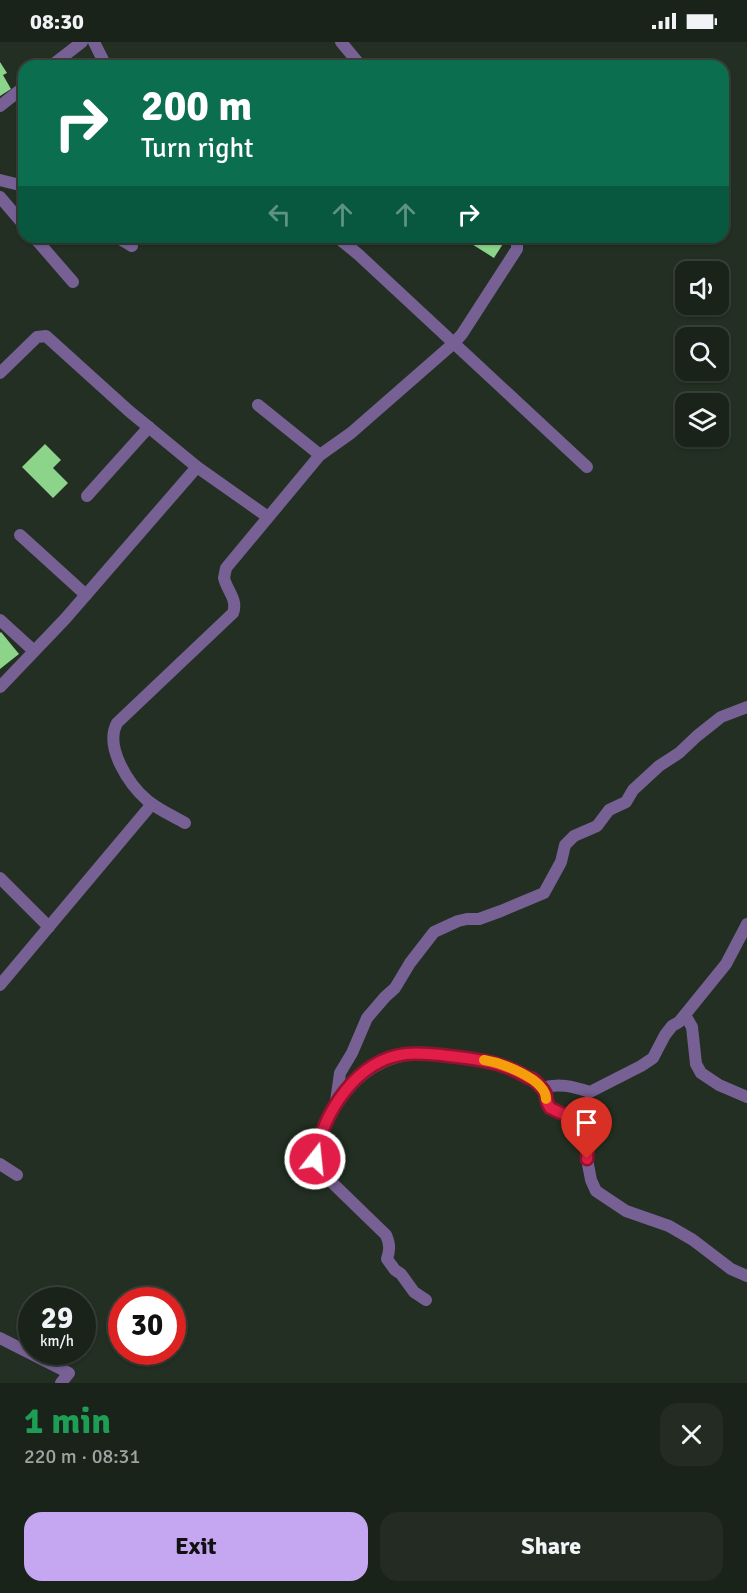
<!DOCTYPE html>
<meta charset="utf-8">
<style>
:root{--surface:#1a231a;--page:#232b23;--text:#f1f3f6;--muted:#9fa4a2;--line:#384039;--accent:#c5a7f1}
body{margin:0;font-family:Signika,sans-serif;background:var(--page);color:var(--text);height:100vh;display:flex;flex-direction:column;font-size:22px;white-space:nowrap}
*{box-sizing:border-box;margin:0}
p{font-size:20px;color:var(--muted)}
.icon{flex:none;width:33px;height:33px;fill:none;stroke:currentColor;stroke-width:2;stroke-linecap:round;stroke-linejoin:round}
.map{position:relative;height:1341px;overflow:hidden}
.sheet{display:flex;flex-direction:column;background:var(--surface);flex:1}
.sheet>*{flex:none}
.top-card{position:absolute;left:18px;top:18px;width:711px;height:183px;border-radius:18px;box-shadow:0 2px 4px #0004,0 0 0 2px var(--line);background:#0b6e4f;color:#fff;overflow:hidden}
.tools{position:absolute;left:675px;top:219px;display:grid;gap:12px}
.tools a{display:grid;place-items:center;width:54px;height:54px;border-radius:12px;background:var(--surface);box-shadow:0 2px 4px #0004,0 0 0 2px var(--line);font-size:30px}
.speed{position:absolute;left:18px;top:1245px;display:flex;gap:12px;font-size:30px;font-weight:700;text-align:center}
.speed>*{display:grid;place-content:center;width:78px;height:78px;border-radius:50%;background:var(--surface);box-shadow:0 2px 4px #0004,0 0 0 2px var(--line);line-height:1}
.speed small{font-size:15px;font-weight:400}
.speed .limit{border:9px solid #d22;background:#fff;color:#111}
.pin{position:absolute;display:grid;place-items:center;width:51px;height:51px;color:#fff;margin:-62px -26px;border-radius:50% 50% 50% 0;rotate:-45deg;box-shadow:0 0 6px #0007}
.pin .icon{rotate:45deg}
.me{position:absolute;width:66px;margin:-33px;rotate:16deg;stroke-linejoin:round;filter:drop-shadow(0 0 4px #0008)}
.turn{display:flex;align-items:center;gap:21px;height:126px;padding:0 24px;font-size:27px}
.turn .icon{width:78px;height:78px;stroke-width:2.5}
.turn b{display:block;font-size:42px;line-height:51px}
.lanes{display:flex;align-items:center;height:57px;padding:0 24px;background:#0003;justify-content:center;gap:30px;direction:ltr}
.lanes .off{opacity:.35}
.round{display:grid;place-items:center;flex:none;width:63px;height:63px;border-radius:18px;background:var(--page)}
.summary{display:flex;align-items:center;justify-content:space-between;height:102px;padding:0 24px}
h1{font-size:36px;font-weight:700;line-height:45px;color:#1e9e55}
.action{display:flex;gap:12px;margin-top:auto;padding:12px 24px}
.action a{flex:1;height:69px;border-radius:18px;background:var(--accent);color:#111;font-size:24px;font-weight:700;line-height:69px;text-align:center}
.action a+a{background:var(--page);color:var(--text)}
.status{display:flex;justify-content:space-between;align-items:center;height:42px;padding:0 30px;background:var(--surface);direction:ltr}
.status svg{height:16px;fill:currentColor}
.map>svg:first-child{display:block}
</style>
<div class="status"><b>08:30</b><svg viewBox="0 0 49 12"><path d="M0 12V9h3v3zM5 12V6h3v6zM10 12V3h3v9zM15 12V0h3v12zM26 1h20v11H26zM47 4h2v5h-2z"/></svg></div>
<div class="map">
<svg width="747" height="1341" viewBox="0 0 747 1341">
<rect width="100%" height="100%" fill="#222f22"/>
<g fill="#8bd48a">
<polygon points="0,20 7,31 3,33 11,47 0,54"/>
<polygon points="470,195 502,195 506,197 494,216 467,199"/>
<polygon points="45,402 61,418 53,426 68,441 53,456 22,425"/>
<polygon points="1,590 19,612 0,627 0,591"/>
</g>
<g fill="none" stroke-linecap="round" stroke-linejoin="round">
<g stroke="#766094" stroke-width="12">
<polyline points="94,0 106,24"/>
<polyline points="341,0 361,24"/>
<polyline points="51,24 82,0"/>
<polyline points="0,64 24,45"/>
<polyline points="0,138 24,144"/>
<polyline points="0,155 24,183"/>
<polyline points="34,195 73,240"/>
<polyline points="117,195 132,204"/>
<polyline points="337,195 359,213 587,425"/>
<polyline points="0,331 37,295 46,294 129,369 197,425 268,475"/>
<polyline points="258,363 320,413"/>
<polyline points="87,454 149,385"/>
<polyline points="20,493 86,553"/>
<polyline points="0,578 34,609"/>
<polyline points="0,645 65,577 197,425"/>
<path d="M185,781C173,774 159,768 148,759C129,743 104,705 117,681L233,571C238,557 227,549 224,536L226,526L320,413L351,391L454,301L462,292L517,207V195"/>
<polyline points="0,836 49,885"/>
<polyline points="0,943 152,762"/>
<polyline points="685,973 692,985 696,1022 701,1031 719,1043 747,1055"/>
<polyline points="541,1046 545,1049 547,1062 550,1066 589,1084 587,1117 591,1138 596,1149 626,1169 669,1184 693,1198 731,1227 747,1234"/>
<polyline points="336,1059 340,1031 352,1011 367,976 385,955 395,946 410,921 434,890 458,879 467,877 479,877 501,869 544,851 561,820 565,803 574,794 597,784 609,768 626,760 633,748 659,724 679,711 697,694 721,675 747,665"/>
<polyline points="0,1122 17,1133"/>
<path d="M426,1258L414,1250L401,1232L395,1228L387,1217C390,1208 390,1202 386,1193L317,1126C313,1110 320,1093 328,1078C350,1035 384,1008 434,1012C445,1012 456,1015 466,1016C493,1020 523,1026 541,1046C559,1041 572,1044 590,1050L641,1024L653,1016L665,993L672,984L679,980L726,922L747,882"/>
<polyline points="0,1296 69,1331 61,1341"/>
</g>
</g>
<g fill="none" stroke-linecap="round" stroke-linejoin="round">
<g stroke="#92132f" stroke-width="15">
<path id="route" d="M315,1117C323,1071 356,1018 406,1012C427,1010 446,1014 466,1016C488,1019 507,1023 527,1035C534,1039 529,1034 535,1039C538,1042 545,1048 546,1053C547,1059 546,1060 550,1066L589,1084L587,1117"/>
</g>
<use href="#route" stroke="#e11d48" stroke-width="10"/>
<path stroke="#f59e0b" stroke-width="10" d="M484,1018C502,1021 546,1037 546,1057"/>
</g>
</svg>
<div class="tools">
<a><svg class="icon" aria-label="sound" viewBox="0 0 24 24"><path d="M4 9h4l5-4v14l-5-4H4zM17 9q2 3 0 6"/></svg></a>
<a><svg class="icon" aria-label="search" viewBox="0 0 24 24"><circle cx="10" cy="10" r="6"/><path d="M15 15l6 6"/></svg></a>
<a><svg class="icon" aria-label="layers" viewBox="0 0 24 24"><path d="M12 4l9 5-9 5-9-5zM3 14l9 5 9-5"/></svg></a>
</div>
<div class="speed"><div>29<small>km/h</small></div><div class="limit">30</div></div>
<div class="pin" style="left:587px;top:1117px;background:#d93025"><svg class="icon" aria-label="arrive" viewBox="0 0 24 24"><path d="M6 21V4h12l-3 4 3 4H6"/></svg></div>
<svg class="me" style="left:315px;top:1117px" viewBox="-20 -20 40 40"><circle r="17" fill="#e11d48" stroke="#fff" stroke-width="3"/><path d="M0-11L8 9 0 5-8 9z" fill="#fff"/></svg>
<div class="top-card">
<div class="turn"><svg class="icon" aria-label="right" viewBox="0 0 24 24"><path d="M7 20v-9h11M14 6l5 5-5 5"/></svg><div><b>200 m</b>Turn right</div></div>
<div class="lanes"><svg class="icon off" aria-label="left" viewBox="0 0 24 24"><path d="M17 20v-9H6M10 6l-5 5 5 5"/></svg><svg class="icon off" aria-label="ahead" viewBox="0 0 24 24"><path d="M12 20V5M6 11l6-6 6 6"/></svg><svg class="icon off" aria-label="ahead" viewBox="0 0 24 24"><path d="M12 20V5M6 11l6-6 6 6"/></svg><svg class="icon" aria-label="right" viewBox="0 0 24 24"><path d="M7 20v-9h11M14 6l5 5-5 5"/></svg></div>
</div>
</div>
<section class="sheet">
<div class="summary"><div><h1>1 min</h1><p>220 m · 08:31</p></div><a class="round"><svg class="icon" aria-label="close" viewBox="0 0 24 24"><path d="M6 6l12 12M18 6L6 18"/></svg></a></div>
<div class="action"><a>Exit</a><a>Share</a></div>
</section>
